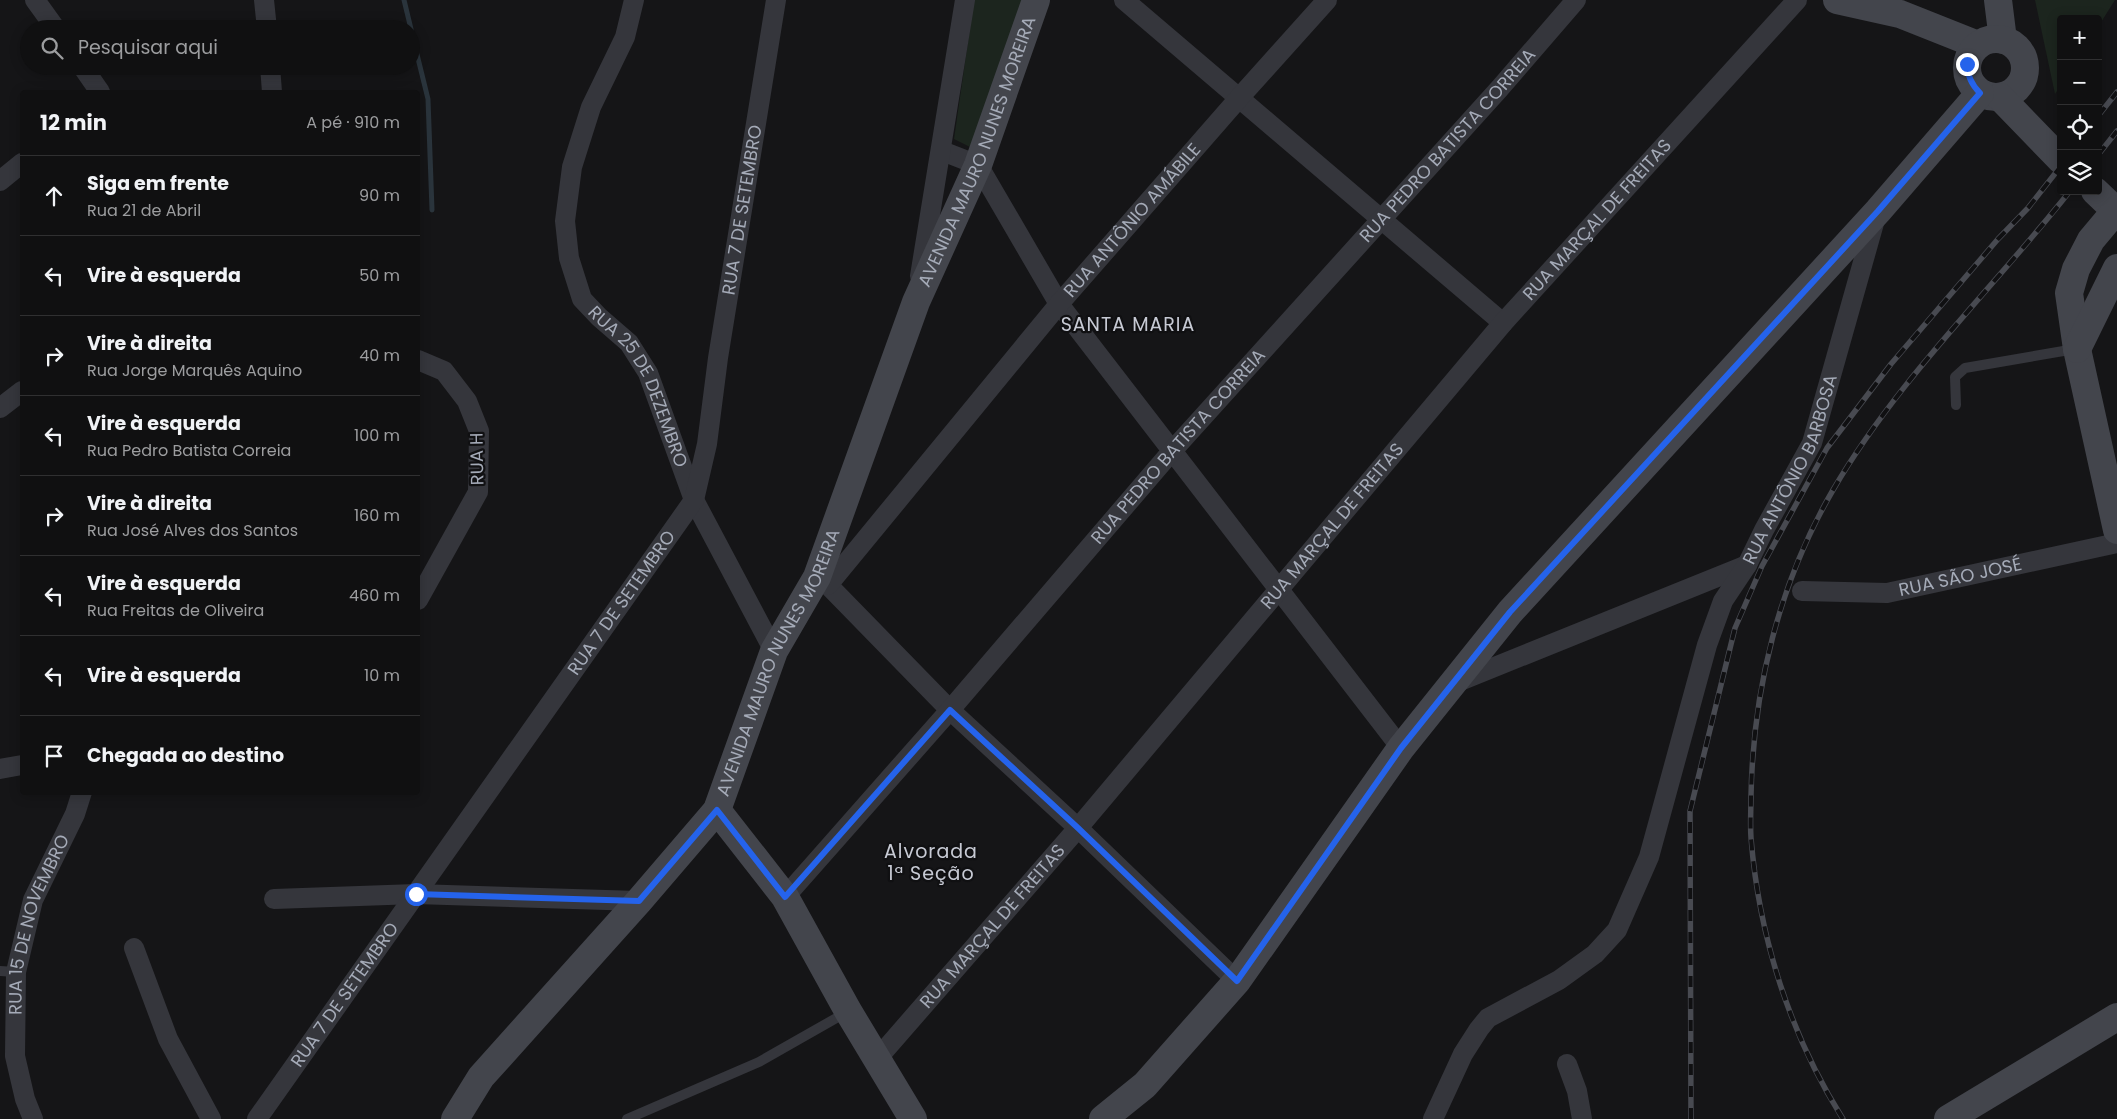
<!DOCTYPE html>
<html lang="pt">
<meta charset="utf-8">
<style>
:root{--surface:#101011;--page:#1e1e1f;--text:#f1f3f6;--muted:#9c9d9f;--line:#303031}
body{margin:0;font-family:Poppins,sans-serif;background:var(--page);color:var(--text)}
.controls{position:absolute;right:15px;top:15px;display:grid;overflow:hidden;border-radius:5px;box-shadow:0 2px 12px #0003}
.controls button{width:45px;height:45px;display:grid;place-items:center;padding:0;border:0;border-bottom:1px solid var(--line);background:var(--surface);color:var(--text);font:25px sans-serif}
.stop{position:absolute;width:15px;height:15px;margin:-11px;border:4px solid #2563eb;border-radius:50%;background:#fff}
.stop.end{background:#2563eb;border-color:#fff;box-shadow:0 1px 5px #0008}
.list{margin:0;padding:0;list-style:none}
h2{display:flex;justify-content:space-between;align-items:center;height:65px;margin:0;padding:0 20px;font-size:21px}
h2 small{font-size:16px;font-weight:400;color:var(--muted)}
.list li{display:grid;grid-template-columns:32px 1fr auto;gap:15px;align-items:center;box-sizing:border-box;height:80px;padding:0 20px;border-top:1px solid var(--line)}
.list b{display:block;font-size:19px;white-space:nowrap}
.list p{margin:0;font-size:16px;white-space:nowrap;color:var(--muted)}
.list em{font-size:16px;font-style:normal;color:var(--muted)}
.icon{flex:none;width:28px;height:28px;fill:none;stroke:currentColor;stroke-width:2;stroke-linecap:round;stroke-linejoin:round}
.map{position:relative;flex:none;width:2117px;height:1119px;overflow:hidden}
.search{position:absolute;background:var(--surface);box-shadow:0 2px 12px #0003;left:20px;top:20px;width:400px;height:55px;display:flex;align-items:center;gap:12px;box-sizing:border-box;padding:0 18px;border-radius:28px;color:var(--muted);font-size:19px}
.panel{position:absolute;background:var(--surface);box-shadow:0 2px 12px #0003;left:20px;top:90px;width:400px;height:705px;border-radius:5px}
.map>svg:first-child{display:block}
.green{fill:#1c251e}
.lines{fill:none;stroke-linecap:round;stroke-linejoin:round}
.stream{stroke:#2a343c;stroke-width:5}
.lane{stroke:#35363c;stroke-width:10}
.street{stroke:#35363c;stroke-width:20}
.secondary{stroke:#43454c;stroke-width:28}
.rail-casing{stroke:#484a51;stroke-width:5.5}
.rail{stroke:#101012;stroke-width:4;stroke-dasharray:11;stroke-linecap:butt}
.route{stroke:#2563eb;stroke-width:6}
.labels{text-anchor:middle;stroke-width:4.5;stroke-linejoin:round;paint-order:stroke}
.street-label{font-size:18px;fill:#a5abb8;stroke:#101012}
.neighbourhood-label{font-size:19px;letter-spacing:1px;fill:#c7cad4;stroke:#101012}
</style>
<div class="map">
<svg width="2117" height="1119" viewBox="0 0 2117 1119">
<rect width="100%" height="100%" fill="#151517"/>
<path class="green" d="M974 0H1030L976 150 954 139Z
M2035 0H2115L2098 27V19H2061V85L2055 94Z"/>
<g class="lines">
<path class="stream" d="M404 0 411 29
M411 30 428 99 432 210"/>
<path class="lane" d="M1956 405 1955 377 1965 368 2075 349
M0 971 16 972
M627 1119 759 1062 847 1012"/>
<g class="street">
<path d="M35 0 56 29"/>
<path d="M264 0 267 29"/>
<path id="s1" d="M634 0 625 37 591 107 572 167 565 221 569 258 582 299 599 317 629 343 648 373 694 500 774 651"/>
<path d="M1124 0 1503 323"/>
<path d="M82 66 100 92"/>
<path d="M270 66 272 92"/>
<path d="M942 151 978 165 1059 304 1401 748"/>
<path d="M0 181 22 163"/>
<path d="M920 276 965 0"/>
<path d="M418 360 444 371 467 401 479 431 478 492 418 600"/>
<path d="M0 408 22 391"/>
<path d="M817 577 828 585 950 710 1078 828 1237 981"/>
<path id="s2" d="M828 585 1059 304 1239 98 1327 0"/>
<path id="s3" d="M1802 591 1887 593 2117 543"/>
<path d="M1455 683 1747 565"/>
<path d="M0 769 22 765"/>
<path id="s4" d="M785 897 950 710 1172 451 1500 88 1576 0"/>
<path d="M274 899 416 894 639 901"/>
<path d="M134 948 168 1039 211 1119"/>
<path id="s5" d="M877 1059 1078 828 1503 323 1797 0"/>
<path d="M1567 1064 1577 1091 1582 1119"/>
<path id="s6" d="M33 1119 25 1099 15 1056 16 972 33 900 75 814 82 792"/>
<path id="s7" d="M257 1119 694 500 707 444 718 358 776 0"/>
<path id="s8" d="M1433 1119 1463 1054 1479 1029 1488 1018 1559 980 1595 954 1617 930 1649 857 1707 645 1723 601 1747 565 1764 530 1812 443 1876 216"/>
</g>
<g class="secondary">
<path d="M1837 0 1900 14 1978 45"/>
<path d="M1998 0 2003 40"/>
<circle cx="1996" cy="68" r="29"/>
<path d="M2000 97 2061 160"/>
<path d="M2095 191 2116 211"/>
<path d="M2117 209 2091 240 2076 269 2069 293 2077 349 2117 530"/>
<path d="M2077 349 2117 268"/>
<path d="M717 810 785 897 848 1011 913 1119"/>
<path id="s9" d="M455 1119 481 1077 639 901 717 810 774 651 817 577 916 302 978 165 1036 0"/>
<path d="M1103 1119 1145 1085 1237 981 1401 748 1510 612 1878 211 1980 93"/>
<path d="M1948 1119 2117 1017"/>
</g>
<defs>
<path id="rail" d="M2098 116 2117 92
M2098 155 2117 131
M1691 1119 1690 811 1735 628 1762 566 1827 448 1891 364 1998 239 2028 208 2061 166
M1843 1119C1790 1035 1759 937 1751 838 1750 824 1751 810 1751 796 1753 689 1779 583 1833 490 1897 380 1991 291 2070 191"/>
</defs>
<use href="#rail" class="rail-casing"/>
<use href="#rail" class="rail"/>
</g>
<g class="lines">
<path class="route" d="M416 894 639 901 717 810 785 897 950 710 1078 828 1237 981 1401 748 1510 612 1878 211 1980 93C1971 84 1968 76 1967 64"/>
</g>
<g class="labels">
<g class="street-label">
<text dy="6" stroke="none"><textPath href="#s4" startOffset="1002">RUA PEDRO BATISTA CORREIA</textPath></text>
<text dy="6" stroke="none"><textPath href="#s9" startOffset="1115">AVENIDA MAURO NUNES MOREIRA</textPath></text>
<text dy="6" stroke="none"><textPath href="#s7" startOffset="1052">RUA 7 DE SETEMBRO</textPath></text>
<text dy="6" stroke="none"><textPath href="#s5" startOffset="1106">RUA MARÇAL DE FREITAS</textPath></text>
<text dy="6" stroke="none"><textPath href="#s2" startOffset="475">RUA ANTÔNIO AMÁBILE</textPath></text>
<text dy="6" stroke="none"><textPath href="#s1" startOffset="420">RUA 25 DE DEZEMBRO</textPath></text>
<text dy="6" stroke="none"><textPath href="#s4" startOffset="598">RUA PEDRO BATISTA CORREIA</textPath></text>
<text transform="translate(477 459) rotate(-91)" y="6">RUA H</text>
<text dy="6" stroke="none"><textPath href="#s8" startOffset="768">RUA ANTÔNIO BARBOSA</textPath></text>
<text dy="6" stroke="none"><textPath href="#s5" startOffset="701">RUA MARÇAL DE FREITAS</textPath></text>
<text dy="6" stroke="none"><textPath href="#s3" startOffset="160">RUA SÃO JOSÉ</textPath></text>
<text dy="6" stroke="none"><textPath href="#s7" startOffset="632">RUA 7 DE SETEMBRO</textPath></text>
<text dy="6" stroke="none"><textPath href="#s9" startOffset="566">AVENIDA MAURO NUNES MOREIRA</textPath></text>
<text dy="6" stroke="none"><textPath href="#s6" startOffset="201">RUA 15 DE NOVEMBRO</textPath></text>
<text dy="6" stroke="none"><textPath href="#s5" startOffset="176">RUA MARÇAL DE FREITAS</textPath></text>
<text dy="6" stroke="none"><textPath href="#s7" startOffset="152">RUA 7 DE SETEMBRO</textPath></text>
</g>
<g class="neighbourhood-label">
<text x="1128" y="331">SANTA MARIA</text>
<text x="931" y="858">Alvorada<tspan x="931" dy="22">1ª Seção</tspan></text>
</g>
</g>
</svg>
<div class="controls">
<button>+</button>
<button>−</button>
<button><svg class="icon" aria-label="locate" viewBox="0 0 24 24"><circle cx="12" cy="12" r="6"/><path d="M12 2v4M12 18v4M2 12h4M18 12h4"/></svg></button>
<button><svg class="icon" aria-label="layers" viewBox="0 0 24 24"><path d="M12 4l9 5-9 5-9-5zM3 14l9 5 9-5"/></svg></button>
</div>
<div class="stop" style="left:416px;top:894px"></div>
<div class="stop end" style="left:1967px;top:64px"></div>
<div class="search"><svg class="icon" aria-label="search" viewBox="0 0 24 24"><circle cx="10" cy="10" r="6"/><path d="M15 15l6 6"/></svg>Pesquisar aqui</div>
<section class="panel">
<h2>12 min<small>A pé · 910 m</small></h2>
<ul class="list">
<li><svg class="icon" aria-label="ahead" viewBox="0 0 24 24"><path d="M12 20V5M6 11l6-6 6 6"/></svg><div><b>Siga em frente</b><p>Rua 21 de Abril</p></div><em>90 m</em></li>
<li><svg class="icon" aria-label="left" viewBox="0 0 24 24"><path d="M17 20v-9H6M10 6l-5 5 5 5"/></svg><div><b>Vire à esquerda</b></div><em>50 m</em></li>
<li><svg class="icon" aria-label="right" viewBox="0 0 24 24"><path d="M7 20v-9h11M14 6l5 5-5 5"/></svg><div><b>Vire à direita</b><p>Rua Jorge Marquês Aquino</p></div><em>40 m</em></li>
<li><svg class="icon" aria-label="left" viewBox="0 0 24 24"><path d="M17 20v-9H6M10 6l-5 5 5 5"/></svg><div><b>Vire à esquerda</b><p>Rua Pedro Batista Correia</p></div><em>100 m</em></li>
<li><svg class="icon" aria-label="right" viewBox="0 0 24 24"><path d="M7 20v-9h11M14 6l5 5-5 5"/></svg><div><b>Vire à direita</b><p>Rua José Alves dos Santos</p></div><em>160 m</em></li>
<li><svg class="icon" aria-label="left" viewBox="0 0 24 24"><path d="M17 20v-9H6M10 6l-5 5 5 5"/></svg><div><b>Vire à esquerda</b><p>Rua Freitas de Oliveira</p></div><em>460 m</em></li>
<li><svg class="icon" aria-label="left" viewBox="0 0 24 24"><path d="M17 20v-9H6M10 6l-5 5 5 5"/></svg><div><b>Vire à esquerda</b></div><em>10 m</em></li>
<li><svg class="icon" aria-label="arrive" viewBox="0 0 24 24"><path d="M6 21V4h12l-3 4 3 4H6"/></svg><div><b>Chegada ao destino</b></div></li>
</ul>
</section>
</div>
